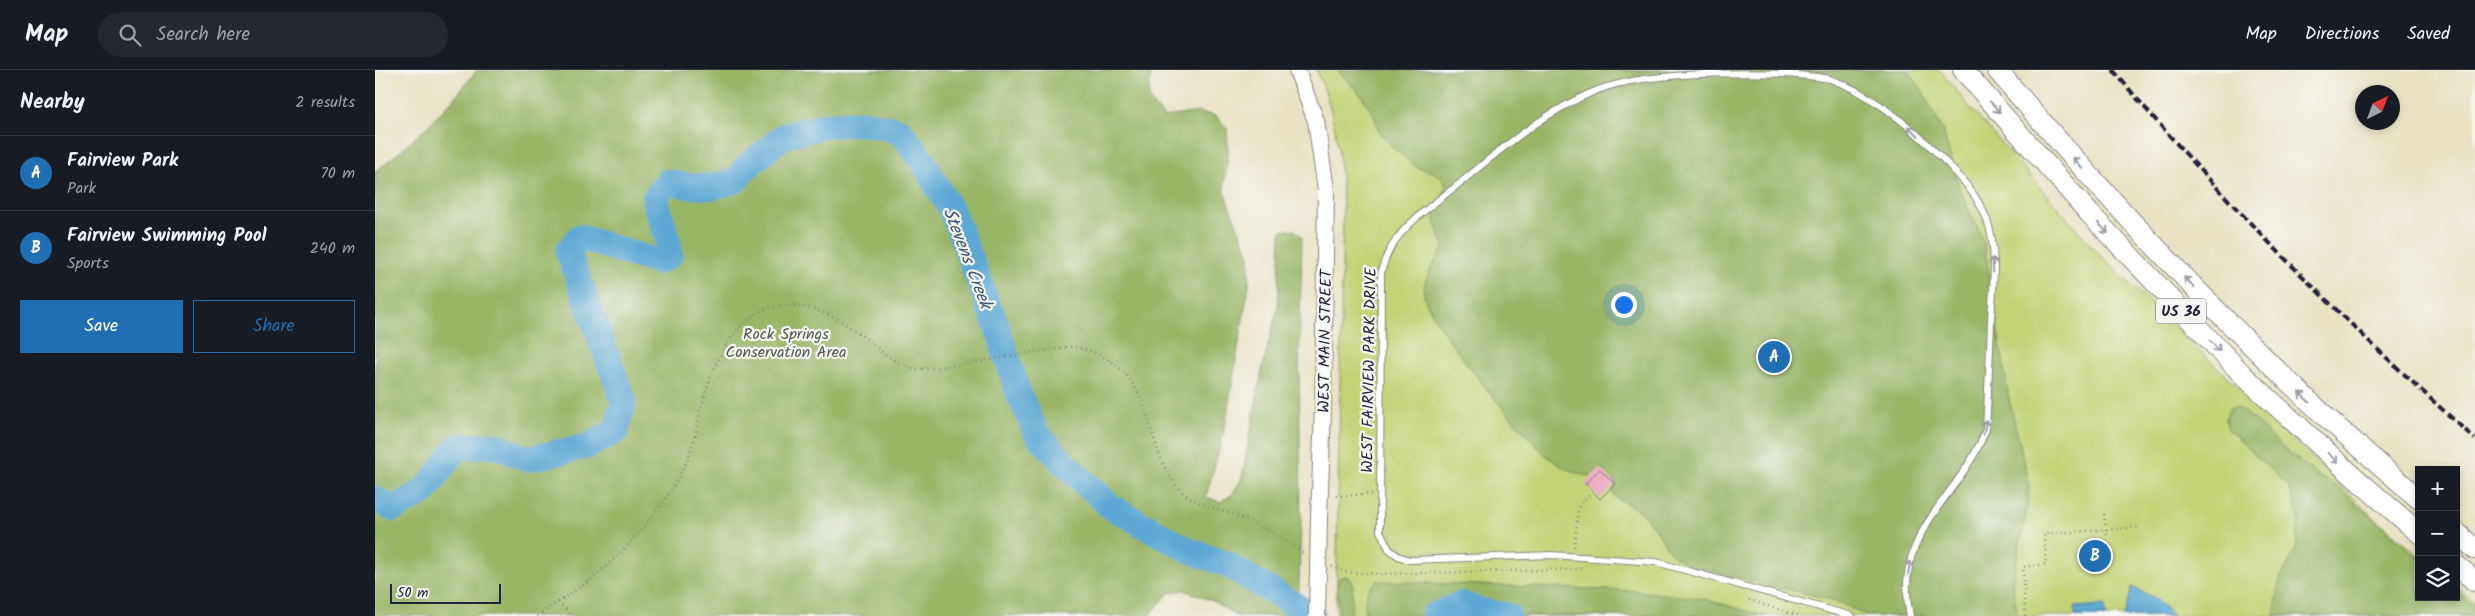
<!DOCTYPE html>
<meta charset="utf-8">
<style>
:root{--surface:#171b24;--page:#242831;--text:#f1f3f6;--muted:#9ea1a6;--line:#363941;--accent:#1f6fb2}
body{margin:0;font-family:Kalam,sans-serif;background:var(--page);color:var(--text)}
.controls{position:absolute;right:15px;bottom:15px;display:grid;overflow:hidden;border-radius:0px;box-shadow:0 2px 8px #0003}
.controls button{width:45px;height:45px;display:grid;place-items:center;padding:0;border:0;border-bottom:1px solid var(--line);background:var(--surface);color:var(--text);font:25px sans-serif}
.compass{position:absolute;left:1980px;top:15px;width:45px;height:45px;border-radius:50%;background:var(--surface);box-shadow:0 2px 8px #0003;rotate:42deg}
.scale{position:absolute;left:15px;bottom:12px;width:111px;box-sizing:border-box;padding-left:5px;border:2px solid #22223b;border-top:0;font-size:14px;line-height:18px;white-space:nowrap;color:#22223b;-webkit-text-stroke:4px #f6f6f2;paint-order:stroke}
.you{position:absolute;left:1248px;top:234px;width:18px;height:18px;margin:-12px;border:4px solid #fff;border-radius:50%;background:#1a73e8;box-shadow:0 0 0 8px #1a73e833}
.badge{display:grid;place-items:center;width:32px;height:32px;border-radius:50%;background:var(--accent);color:#fff;font-size:16px;font-weight:700}
.pin{position:absolute;translate:-50% -50%;border:2px solid #fff;box-shadow:0 1px 5px #0006}
.list{margin:0;padding:0;list-style:none}
h2{display:flex;justify-content:space-between;align-items:center;height:65px;margin:0;padding:0 20px;font-size:21px}
h2 small{font-size:16px;font-weight:400;color:var(--muted)}
.list li{display:grid;grid-template-columns:32px 1fr auto;gap:15px;align-items:center;box-sizing:border-box;height:75px;padding:0 20px;border-top:1px solid var(--line)}
.list b{display:block;font-size:19px;white-space:nowrap}
.list p{margin:0;font-size:16px;white-space:nowrap;color:var(--muted)}
.list em{font-size:16px;font-style:normal;color:var(--muted)}
.actions{display:flex;gap:10px;padding:15px 20px}
.actions a{flex:1;padding:11px 0;border:1px solid var(--accent);border-radius:0px;text-align:center;font-size:18px;color:var(--accent)}
.actions .main{background:var(--accent);color:#fff}
.icon{flex:none;width:28px;height:28px;fill:none;stroke:currentColor;stroke-width:2;stroke-linecap:round;stroke-linejoin:round}
.map{position:relative;flex:none;width:2100px;height:546px;overflow:hidden}
header{display:flex;align-items:center;gap:30px;box-sizing:border-box;height:70px;padding:0 25px;background:var(--surface);border-bottom:1px solid var(--line)}
header strong{font-size:24px}
nav{display:flex;gap:28px;margin-inline-start:auto;font-size:18px}
.search{width:350px;height:45px;background:var(--page);display:flex;align-items:center;gap:12px;box-sizing:border-box;padding:0 18px;border-radius:28px;color:var(--muted);font-size:19px}
main{display:flex}
aside{flex:1;background:var(--surface)}
.map>svg:first-child{display:block}
.green{fill:#c2d375;stroke:#727a58}
.forest{fill:#99b566;stroke:#5e6c50}
.water{fill:#5ca7d4;stroke:#3f6488}
.lines{fill:none;stroke-linecap:round;stroke-linejoin:round}
.river{stroke:#5ca7d4;stroke-width:26}
.building{fill:#eca3be}
.service-casing{stroke:#868280;stroke-width:8}
.tertiary-casing{stroke:#868280;stroke-width:18}
.primary-casing{stroke:#868280;stroke-width:22}
.path{stroke:#868280;stroke-width:2.5;stroke-dasharray:1 4;stroke-linecap:butt}
.service{stroke:#fff;stroke-width:6}
.tertiary{stroke:#fff;stroke-width:16}
.primary{stroke:#fff;stroke-width:20}
.rail{stroke:#22223b;stroke-width:4;stroke-dasharray:8 4;stroke-linecap:butt}
.tertiary-bridge-casing{stroke:#868280;stroke-width:18;stroke-linecap:butt}
.tertiary-bridge{stroke:#fff;stroke-width:16}
.oneway{stroke:#9c9ca7}
.labels{text-anchor:middle;stroke-width:4.5;stroke-linejoin:round;paint-order:stroke}
.shield{fill:#f6f6f2;stroke:#626272;stroke-width:1}
.shield-label{font-size:15px;font-weight:bold;fill:#22223b}
.park-label{font-size:16px;fill:#52574c;stroke:#f6f6f2}
.street-label{font-size:16px;fill:#22223b;stroke:#f6f6f2}
.water-label{font-size:18px;font-style:italic;fill:#395778;stroke:#f6f6f2}
</style>
<header>
<strong>Map</strong>
<div class="search"><svg class="icon" aria-label="search" viewBox="0 0 24 24"><circle cx="10" cy="10" r="6"/><path d="M15 15l6 6"/></svg>Search here</div>
<nav><a>Map</a><a>Directions</a><a>Saved</a></nav>
</header>
<main>
<aside>
<h2>Nearby<small>2 results</small></h2>
<ul class="list">
<li><span class="badge">A</span><div><b>Fairview Park</b><p>Park</p></div><em>70 m</em></li>
<li><span class="badge">B</span><div><b>Fairview Swimming Pool</b><p>Sports</p></div><em>240 m</em></li>
</ul>
<div class="actions"><a class="main">Save</a><a>Share</a></div>
</aside>
<div class="map">
<svg width="2100" height="546" viewBox="0 0 2100 546">
<rect width="100%" height="100%" fill="#f6f6f2"/>
<filter id="ink" filterUnits="userSpaceOnUse"><feTurbulence type="fractalNoise" baseFrequency=".02" numOctaves="2"/><feDisplacementMap in="SourceGraphic" scale="10" xChannelSelector="R" yChannelSelector="G"/><feConvolveMatrix kernelMatrix="1 2 1 2 8 2 1 2 1" color-interpolation-filters="sRGB"/></filter>
<filter id="wash" filterUnits="userSpaceOnUse"><feTurbulence type="fractalNoise" baseFrequency=".0096" numOctaves="4" result="noise"/><feDisplacementMap in="SourceGraphic" scale="20" xChannelSelector="R" yChannelSelector="G"/><feGaussianBlur stdDeviation="1.12" result="paint"/><feColorMatrix in="noise" values="0 0 0 0 0 0 0 0 0 0 0 0 0 0 0 0 0 1.4 0 .05"/><feComposite in="paint" operator="in"/></filter>
<g filter="url(#wash)">
<rect width="100%" height="100%" fill="#e9e3c4"/>
<path class="green" d="M941 0H1565L1597 40 1722 182 1999 447 2044 485V527H2081V517L2100 533V546H961L968 137C965 90 962 43 941 0Z"/>
<path class="forest" d="M102 0H778L775 7 774 30 789 47 824 42 841 46 852 58 853 81 849 119 856 141 874 184V214L849 362 831 427 845 432 858 424 867 407 887 300 903 235 906 161C915 159 921 159 927 167L924 296 926 446 923 546H861L838 531 809 520 794 523 774 546H0V102C42 68 69 43 102 0Z
M962 0H1533L1547 20 1568 62 1586 122 1609 173 1634 329 1654 412 1653 433 1637 513 1643 546H1494L1458 530 1312 496 1294 481 1282 461 1264 440 1241 428 1237 422 1241 413 1225 397 1215 406C1199 404 1184 396 1171 385 1147 363 1052 252 1049 224 1047 208 1063 189 1069 175 1053 143 1062 147 1071 117L1066 107 1058 102 1045 99 1019 79 1004 61 998 43 985 24Z
M1862 337 1880 350 1907 377 1943 406 1965 419 2044 488V527H2081V521L2100 537V546H1899L1905 509 1921 479 1924 448 1913 416 1853 359 1850 349 1854 339Z
M968 506 973 507 978 515 976 546H964L963 513 964 508Z
M1002 511 1262 521 1329 529 1390 546H990C989 531 990 521 1002 511Z"/>
<path class="water" d="M1757 517 1782 529 1798 546H1749Z
M1730 535 1731 546H1700V537Z"/>
<g class="lines">
<path class="river" d="M0 429 18 439 50 421 82 377 120 375 153 389 213 376 241 361 249 332 193 181 204 167 282 192 295 185 292 166 279 129 292 112 315 116 337 117 361 110 370 98 409 66 451 55 492 53 525 61 547 90 578 144 623 260 644 325 661 363 697 401 736 437 813 480 851 494 938 546
M1058 546 1086 534 1102 540 1133 546"/>
</g>
<g id="blocks">
<path class="building" d="M1225 399 1240 414 1225 429 1210 414Z"/>
</g>
</g>
<g filter="url(#ink)">
<use href="#blocks" fill-opacity="0" stroke="#868280" stroke-width="1"/>
<g class="lines">
<defs>
<path id="service" d="M1477 546 1281 492 1176 485 1034 490 1023 486 1014 479 1005 461 1006 204C1014 161 1053 139 1085 113 1127 78 1172 40 1223 20 1274 0 1403 0 1455 9 1496 23 1533 54 1564 85 1582 103 1603 125 1612 150 1623 181 1618 216 1616 249 1615 286 1613 322 1611 359 1586 428 1516 461 1535 546"/>
<path id="tertiary" d="M922 0 941 51 951 120 948 338 944 448"/>
<path id="primary" d="M1588 0 1715 144 1869 306 1978 406 2044 463
M1622 0C1721 116 1825 228 1936 333 1971 366 2008 397 2044 429
M2081 462 2100 479
M2081 495 2100 511"/>
</defs>
<use href="#service" class="service-casing"/>
<use href="#tertiary" class="tertiary-casing"/>
<use href="#primary" class="primary-casing"/>
<path class="path" d="M961 426 997 424
M1729 444 1732 467
M1199 477 1204 436 1217 422
M957 496 969 502 1005 504 1210 499
M1374 530 1425 546
M183 532 198 546
M162 546C180 534 198 523 215 510 253 480 302 424 317 377 320 369 321 360 323 351 331 318 341 282 366 256 403 217 452 239 489 267 504 279 518 293 538 298 549 300 563 297 575 296 608 292 641 284 674 280 682 279 692 276 700 277 707 278 719 282 725 285 780 312 769 372 800 414 817 436 842 437 865 447 888 456 910 470 929 484
M1650 546 1648 497 1671 494 1669 464 1766 457"/>
<use href="#service" class="service"/>
<use href="#tertiary" class="tertiary"/>
<use href="#primary" class="primary"/>
<path class="rail" d="M1738 0C1848 132 1972 254 2100 369"/>
<defs>
<path id="tertiary-bridge" d="M942 546 944 448"/>
</defs>
<use href="#tertiary-bridge" class="tertiary-bridge-casing"/>
<use href="#tertiary-bridge" class="tertiary-bridge"/>
</g>
<defs><path id="oneway-shaft" d="M-6 0H5M1.5-3L5.5 0L1.5 3" fill="none" stroke-width="1.6" stroke-linecap="round" stroke-linejoin="round" transform="scale(1.25)"/></defs>
<g class="oneway">
<use href="#oneway-shaft" transform="translate(1620 37) rotate(49)"/>
<use href="#oneway-shaft" transform="translate(1538 61) rotate(-139)"/>
<use href="#oneway-shaft" transform="translate(1703 93) rotate(-131)"/>
<use href="#oneway-shaft" transform="translate(1728 158) rotate(47)"/>
<use href="#oneway-shaft" transform="translate(1618 195) rotate(-92)"/>
<use href="#oneway-shaft" transform="translate(1814 212) rotate(-135)"/>
<use href="#oneway-shaft" transform="translate(1840 276) rotate(46)"/>
<use href="#oneway-shaft" transform="translate(1929 327) rotate(-136)"/>
<use href="#oneway-shaft" transform="translate(1610 357) rotate(-80)"/>
<use href="#oneway-shaft" transform="translate(1958 388) rotate(43)"/>
<use href="#oneway-shaft" transform="translate(1534 498) rotate(-82)"/>
</g>
</g>
<g class="labels">
<rect class="shield" x="1781" y="228.5" width="50" height="25" rx="4"/>
<g class="shield-label">
<text x="1806" y="246">US 36</text>
</g>
<g class="park-label">
<text x="411" y="269">Rock Springs<tspan x="411" dy="18">Conservation Area</tspan></text>
</g>
<g class="street-label">
<text transform="translate(949 271) rotate(-89)" y="6">WEST MAIN STREET</text>
<text transform="translate(993 300) rotate(-89)" y="6">WEST FAIRVIEW PARK DRIVE</text>
</g>
<g class="water-label">
<text transform="translate(593 188) rotate(69)" y="6">Stevens Creek</text>
</g>
</g>
</svg>
<div class="controls">
<button>+</button>
<button>−</button>
<button><svg class="icon" aria-label="layers" viewBox="0 0 24 24"><path d="M12 4l9 5-9 5-9-5zM3 14l9 5 9-5"/></svg></button>
</div>
<svg class="compass" viewBox="-18 -18 36 36"><path d="M0-13l5 13h-10z" fill="#e53935"/><path d="M0 13l5-13h-10z" fill="#9ea1a6"/></svg>
<div class="scale">50 m</div>
<div class="you"></div>
<div class="pin badge" style="left:1399px;top:287px">A</div>
<div class="pin badge" style="left:1720px;top:486px">B</div>
</div>
</main>
